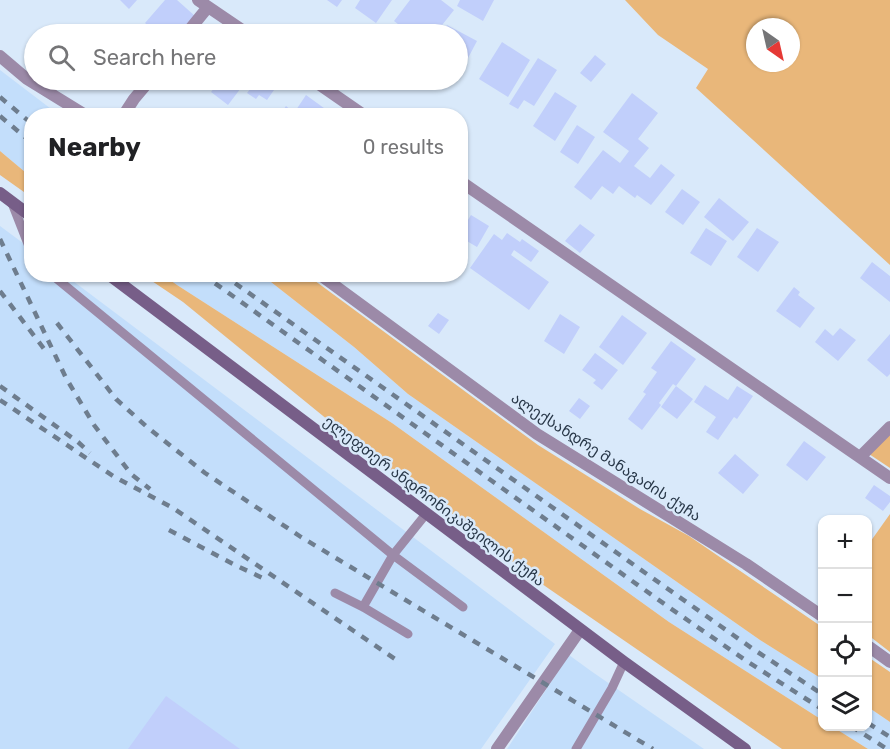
<!DOCTYPE html>
<meta charset="utf-8">
<style>
:root{--surface:#fff;--page:#f6f6f6;--text:#202124;--muted:#757577;--line:#e0e0e0}
body{margin:0;font-family:Rubik,"Noto Sans Georgian",sans-serif;background:var(--page);color:var(--text)}
.controls{position:absolute;right:18px;bottom:18px;display:grid;overflow:hidden;border-radius:12px;box-shadow:0 2px 4px #0004}
.controls button{width:54px;height:54px;display:grid;place-items:center;padding:0;border:0;border-bottom:2px solid var(--line);background:var(--surface);color:var(--text);font:30px sans-serif}
.compass{position:absolute;left:746px;top:18px;width:54px;height:54px;border-radius:50%;background:var(--surface);box-shadow:0 2px 4px #0004;rotate:146deg}
.list{margin:0;padding:0;list-style:none}
h2{display:flex;justify-content:space-between;align-items:center;height:78px;margin:0;padding:0 24px;font-size:26px}
h2 small{font-size:20px;font-weight:400;color:var(--muted)}
.icon{flex:none;width:33px;height:33px;fill:none;stroke:currentColor;stroke-width:2;stroke-linecap:round;stroke-linejoin:round}
.map{position:relative;flex:none;width:890px;height:749px;overflow:hidden}
.search{position:absolute;background:var(--surface);box-shadow:0 2px 4px #0004;left:24px;top:24px;width:444px;height:66px;display:flex;align-items:center;gap:15px;box-sizing:border-box;padding:0 21px;border-radius:33px;color:var(--muted);font-size:22px}
.panel{position:absolute;background:var(--surface);box-shadow:0 2px 4px #0004;left:24px;top:108px;width:444px;height:174px;border-radius:24px}
.map>svg:first-child{display:block}
.built{fill:#c3defb}
.green{fill:#e9b77a;fill-rule:evenodd}
.building{fill:#c1cffb}
.lines{fill:none;stroke-linecap:round;stroke-linejoin:round}
.lane{stroke:#9c8aa8;stroke-width:9}
.street{stroke:#9c8aa8;stroke-width:12}
.secondary{stroke:#775e88;stroke-width:12}
.rail{stroke:#6e7d8e;stroke-width:4.5;stroke-dasharray:8 8;stroke-linecap:butt}
.labels{text-anchor:middle;stroke-width:5;stroke-linejoin:round;paint-order:stroke}
.street-label{font-size:15px;fill:#283748;stroke:#d9e9fa}
</style>
<div class="map">
<svg width="890" height="749" viewBox="0 0 890 749">
<rect width="100%" height="100%" fill="#d9e9fa"/>
<path class="built" d="M0 70 59 115 32 116 31 177 0 151Z
M0 226 31 249 32 274 65 275 555 644 481 749H0Z
M163 275H262L354 347 408 394 760 640 822 679V720L669 622 392 423 177 285Z
M569 655 591 671 704 749H507Z
M868 707 890 722V749H868L833 727 868 726Z"/>
<path class="green" d="M625 0H890V265L696 88 708 69 658 35ZM755 27H791V63H755Z
M0 151 31 177V197L0 175Z
M143 275H163L177 285 392 423 669 622 822 720V726L833 727 868 749H782L542 584 371 455 183 302Z
M262 275H307L538 445 640 509 689 536 822 627V679L760 640 408 394 354 347Z
M890 423V468L863 450Z
M890 514V652L868 635V545Z
M868 657 890 672V722L868 707Z"/>
<path class="building" d="M120 0H137L129 9Z
M165 0H177L195 16 179 34H158L145 23Z
M327 0H342L337 7Z
M360 0H392L376 23 355 8Z
M410 0H441L454 10 435 34H404L407 31 394 21Z
M460 0H494L483 21 457 6Z
M447 25 477 41 458 77V34H442Z
M210 26 221 34H203Z
M502 42 530 60 508 97 479 79Z
M595 55 606 64 591 82 580 73Z
M538 58 557 70 534 106 524 100 518 109 509 104Z
M220 80H247L228 105 211 92Z
M257 80H281L267 100 259 95 256 99 247 93Z
M555 92 577 106 555 141 533 126Z
M632 93 658 113 638 139 649 148 634 166 650 178 661 164 675 175 651 205 637 195 635 198 619 186 613 194 602 186 591 200 574 187 603 150 620 163 629 151 603 132Z
M306 95 328 111 324 116H279L286 106 294 113Z
M577 125 595 137 578 164 560 152Z
M682 189 700 202 683 225 665 212Z
M719 198 749 222 733 241 704 217Z
M471 215 489 226 477 247 460 237V233Z
M580 224 595 235 580 253 565 241Z
M706 228 727 241 711 266 690 253Z
M757 228 779 242 758 272 737 257Z
M507 233 520 242 522 239 539 251 531 262 514 250 511 255 549 282 529 310 470 268 494 234 502 240Z
M872 262 890 276V302L860 278Z
M794 287 800 292 798 295 815 308 800 328 776 311Z
M438 313 449 320 439 334 428 326Z
M560 314 580 327 564 354 544 341Z
M622 315 647 333 623 365 599 347Z
M840 328 856 340 838 361 815 342 825 329 833 336Z
M890 334V374L887 377 867 360Z
M671 341 696 359 676 386 673 384 659 403 661 405 642 430 628 419 646 394 643 392 657 372 651 368Z
M595 353 618 370 602 390 593 383 596 380 582 370Z
M705 385 728 400 737 386 753 396 737 419 734 417 718 440 706 432 716 417 694 402Z
M676 386 693 399 677 419 661 407Z
M579 398 590 406 580 419 569 411Z
M804 441 826 457 807 481 786 465Z
M735 454 759 475 743 494 718 473Z
M874 485 890 496V502L883 511 865 498Z
M166 696 240 749H128Z"/>
<g class="lines">
<path class="lane" d="M12 203 32 254
M51 274 393 555 463 607
M335 593 363 607 408 634
M363 607 393 555 426 514
M576 749 612 688 624 662"/>
<path class="street" d="M198 0 248 34
M186 34 208 7
M0 56 27 79 87 116
M313 80 365 116
M123 116 134 99 150 80
M460 181 890 478
M319 274 537 434 746 564 822 616
M860 457 890 427
M868 646 890 662
M497 749 580 630"/>
<path class="secondary" d="M0 193 32 217
M108 274 624 662 745 749"/>
<path class="rail" d="M0 97 32 124
M0 116 32 143
M0 239 66 378 94 425 131 474 150 489
M202 274 670 608 748 662 822 709
M222 274 753 649 822 694
M0 291 48 354
M57 323 116 399 147 427 205 473 301 537 653 749
M0 386 78 442 90 453
M0 400 113 476 173 508 398 661
M169 530 235 565 267 580
M868 723 890 737
M851 726 887 749"/>
</g>
<g class="labels">
<g class="street-label">
<text transform="translate(606 457) rotate(33)" y="5">ალექსანდრე მანაგაძის ქუჩა</text>
<text transform="translate(434 501) rotate(37)" y="5">ელეფთერ ანდრონიკაშვილის ქუჩა</text>
</g>
</g>
</svg>
<div class="controls">
<button>+</button>
<button>−</button>
<button><svg class="icon" aria-label="locate" viewBox="0 0 24 24"><circle cx="12" cy="12" r="6"/><path d="M12 2v4M12 18v4M2 12h4M18 12h4"/></svg></button>
<button><svg class="icon" aria-label="layers" viewBox="0 0 24 24"><path d="M12 4l9 5-9 5-9-5zM3 14l9 5 9-5"/></svg></button>
</div>
<svg class="compass" viewBox="-18 -18 36 36"><path d="M0-13l5 13h-10z" fill="#e53935"/><path d="M0 13l5-13h-10z" fill="#757577"/></svg>
<div class="search"><svg class="icon" aria-label="search" viewBox="0 0 24 24"><circle cx="10" cy="10" r="6"/><path d="M15 15l6 6"/></svg>Search here</div>
<section class="panel">
<h2>Nearby<small>0 results</small></h2>
<ul class="list">
</ul>
</section>
</div>
